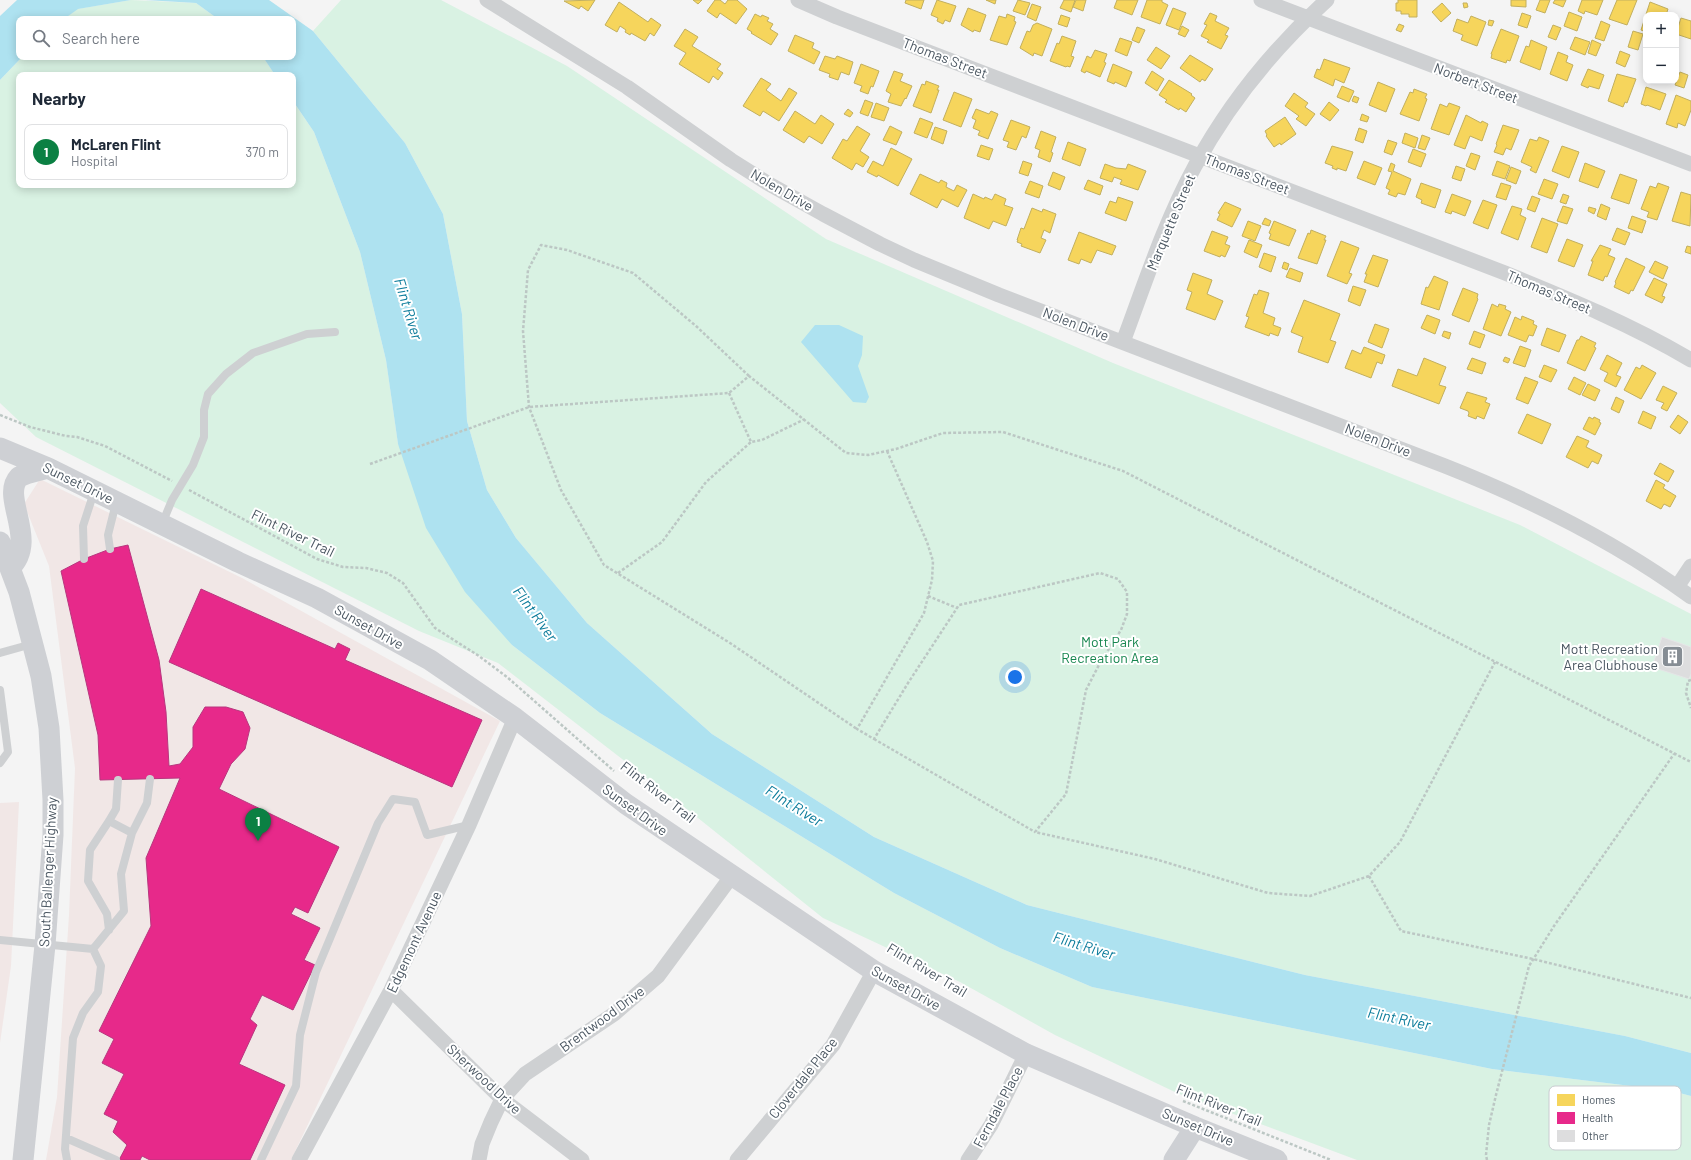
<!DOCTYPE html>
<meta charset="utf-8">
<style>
:root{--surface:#fff;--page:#f6f6f7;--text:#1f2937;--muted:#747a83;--line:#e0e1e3;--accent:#0b8043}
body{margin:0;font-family:Barlow,sans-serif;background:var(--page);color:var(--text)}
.controls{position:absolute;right:12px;top:12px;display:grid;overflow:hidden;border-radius:8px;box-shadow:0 2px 10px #0003}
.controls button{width:36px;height:36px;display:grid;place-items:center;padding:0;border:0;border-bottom:1px solid var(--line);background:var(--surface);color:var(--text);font:20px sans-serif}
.you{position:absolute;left:1015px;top:677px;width:14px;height:14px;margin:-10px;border:3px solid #fff;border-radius:50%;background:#1a73e8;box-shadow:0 0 0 6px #1a73e833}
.badge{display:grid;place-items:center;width:26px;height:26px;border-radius:50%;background:var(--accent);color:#fff;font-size:13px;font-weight:700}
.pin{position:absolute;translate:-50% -33px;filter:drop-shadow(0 1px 2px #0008)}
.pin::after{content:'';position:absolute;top:21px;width:14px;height:12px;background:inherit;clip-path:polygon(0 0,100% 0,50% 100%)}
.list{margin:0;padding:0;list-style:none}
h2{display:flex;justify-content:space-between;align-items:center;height:52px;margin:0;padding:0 16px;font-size:17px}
h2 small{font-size:13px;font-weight:400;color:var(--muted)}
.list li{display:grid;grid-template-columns:26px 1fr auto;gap:12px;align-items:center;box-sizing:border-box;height:56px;margin:0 8px 8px;padding:0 8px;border:1px solid var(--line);border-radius:8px}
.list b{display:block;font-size:15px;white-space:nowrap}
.list p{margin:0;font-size:13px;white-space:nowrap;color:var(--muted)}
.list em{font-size:13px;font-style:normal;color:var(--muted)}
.icon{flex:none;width:22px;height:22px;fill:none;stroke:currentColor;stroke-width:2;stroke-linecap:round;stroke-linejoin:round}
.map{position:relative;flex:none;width:1691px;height:1160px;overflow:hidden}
.search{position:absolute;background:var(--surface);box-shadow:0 2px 10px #0003;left:16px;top:16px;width:280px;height:44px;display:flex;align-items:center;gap:10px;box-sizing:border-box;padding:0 14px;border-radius:8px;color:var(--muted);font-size:15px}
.panel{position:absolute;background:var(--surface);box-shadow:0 2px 10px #0003;left:16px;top:72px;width:280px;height:116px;border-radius:8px}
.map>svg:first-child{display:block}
.medical{fill:#f1e7e6}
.green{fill:#d9f2e3}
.water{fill:#aee2f0}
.homes{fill:#f6d55c;stroke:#c2af5e}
.health{fill:#e7298a;stroke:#b8367e}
.building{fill:#ddddde;stroke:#e5e6e7}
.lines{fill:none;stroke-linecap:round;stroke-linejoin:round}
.path{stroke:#bcc7c4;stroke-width:2.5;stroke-dasharray:3 2;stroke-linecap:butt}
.lane{stroke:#ced0d2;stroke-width:8}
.street{stroke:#ced0d2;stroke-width:15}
.secondary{stroke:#ced0d4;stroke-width:21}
.labels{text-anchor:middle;stroke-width:4;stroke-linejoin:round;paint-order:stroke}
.street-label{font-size:14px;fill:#4a5661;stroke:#fff}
.park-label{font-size:14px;fill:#17864f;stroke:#fff}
.poi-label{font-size:14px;fill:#4a5661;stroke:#fff;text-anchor:end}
.water-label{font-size:15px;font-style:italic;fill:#0c7c9b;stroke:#fff}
.key{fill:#fff;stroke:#c9ccd0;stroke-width:1}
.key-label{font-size:11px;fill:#4a5661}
</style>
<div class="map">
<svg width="1691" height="1160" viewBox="0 0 1691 1160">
<rect width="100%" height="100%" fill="#f4f4f4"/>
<path class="medical" d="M40 479 242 578 500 721 291 1160H46L57 1097 69 915 75 768 49 566 24 504Z
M19 802 11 966 0 1043V803Z"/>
<path class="green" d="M131 0 196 3 218 19H64L77 9Z
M341 0H441L567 66 826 239 1113 363 1520 525 1691 614V1053L1625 1036 1305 975 1027 905 874 837 712 734 587 623 516 538 487 490 467 421 462 314 443 214 405 143 313 31Z
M22 57H263L275 75H19V185H293V101L314 132 360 252 386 360 398 444 512 645 600 713 894 893 1000 948 1092 987 1492 1069 1672 1091 1691 1096V1160H1357L1177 1093 1055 1035 960 982 823 918 688 810 498 663 419 631 36 437 0 403V80Z"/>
<path class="water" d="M17 0H131L78 9 64 19H19V57H22L0 80V16Z
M145 0H269L313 31 405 143 443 214 462 314 467 421 487 490 516 538 587 623 712 734 874 837 1027 905 1305 975 1625 1036 1691 1053V1096L1672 1091 1492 1069 1092 987 1000 948 894 893 600 713 512 645 465 592 426 528 398 444 386 360 360 252 314 132 293 101V75H275L263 57H293V19H218L196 3Z
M815 325H839L863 336 862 355 858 366 869 397 866 403 853 402 801 342Z"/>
<path class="homes" d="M595 0 588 11 581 6 579 9 564 1Z
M693 0H702L698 4Z
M715 0H720L725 4 728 0H737L747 9 736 24 720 13 717 18 707 11Z
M906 0H924L921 9 905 3Z
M937 0 956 6 950 22 945 20 943 24 937 21 938 18 931 15Z
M986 0H996L995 4Z
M1018 0 1030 3 1025 15 1013 11Z
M1064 0H1075L1071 12 1060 8Z
M1076 0H1086L1083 11 1073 7Z
M1117 0H1138L1132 15 1114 8Z
M1147 0H1162V2L1168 5 1160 24 1141 17Z
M1398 0H1417V17H1409V14H1401V11H1396V3H1398Z
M1511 0H1526V7L1511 6Z
M1540 0H1550L1545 13 1536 10Z
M1555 0H1566L1563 7 1553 3Z
M1582 0H1603L1597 15 1585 11 1584 14 1578 11Z
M1617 0H1637L1627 25 1609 19Z
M619 2 648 22 651 18 661 25 654 36 650 33 645 41 631 33 630 35 625 32 626 30 620 26 617 32 605 25Z
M1650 2 1668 9 1666 15H1646V32L1641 30Z
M1442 3 1451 13 1441 22 1432 12Z
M1463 3H1467L1468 7 1464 8Z
M1032 4 1041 7 1036 21 1027 17Z
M968 8 986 15 980 32 974 30 973 32 961 25Z
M1173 8 1186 13 1179 30 1166 25Z
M1569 12 1582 17 1577 31 1564 26Z
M1210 13 1217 16 1215 21 1229 28 1225 35 1228 36 1221 49 1207 42 1209 40 1201 36 1207 25 1204 24Z
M1522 13 1531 16 1527 28 1518 25Z
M755 14 761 17 762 15 769 18 767 21 773 24 770 29 778 34 771 45 751 33 752 32 747 29Z
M1007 14 1015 17 1014 21 1016 22 1007 45 990 40 999 16 1006 18Z
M1061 15 1070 18 1067 27 1058 24Z
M1471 16 1486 22 1477 46 1461 40 1463 35 1453 31 1457 19 1468 23Z
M1681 18 1691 21V39L1676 34Z
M1489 20 1494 21 1492 26 1488 25Z
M1601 21 1610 25 1604 41 1595 38Z
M1037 23 1052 29 1042 56 1034 53 1033 56 1020 48 1027 31 1030 32 1033 25Z
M1399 24 1404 26 1401 32 1396 30Z
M1553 25 1561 28 1556 40 1548 37Z
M1182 26 1189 30 1185 37 1178 34Z
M1137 27 1145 30 1139 43 1132 40Z
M685 29 698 37 692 46 721 64 717 69 723 73 718 80 713 76 709 83 679 64 686 53 674 46Z
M1501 29 1519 36 1510 61 1507 60 1506 63 1491 58 1492 54H1491Z
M1633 31 1643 34 1638 50 1628 47Z
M795 35 814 43 812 48 820 52 814 64 788 51Z
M1062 36 1076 41 1071 56 1074 57 1070 67 1067 66 1066 67 1050 61 1057 43 1059 44Z
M1575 37 1590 42 1585 55 1570 49Z
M1120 38 1132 42 1127 56 1115 51Z
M1531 40 1547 47 1540 70 1520 62 1526 46 1529 47Z
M1592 40 1601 44 1596 56 1588 53Z
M1156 47 1170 56 1161 69 1147 60Z
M1095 50 1107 54 1104 62 1106 63 1100 77 1086 71 1085 73 1081 71 1087 56 1091 58Z
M1620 51 1630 55 1625 67 1616 63Z
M1558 52 1568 56 1566 62 1573 65 1567 81 1550 74Z
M1190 55 1213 69 1205 81 1202 79 1200 82 1180 68Z
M825 56 835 59 837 56 853 62 849 75 841 72 838 80 829 77 830 74 819 70Z
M1324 59 1350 68 1344 83 1335 79 1333 86 1314 77 1317 69 1320 70Z
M861 64 879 71 873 87 871 86 868 94 860 91 862 86 854 83Z
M1113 64 1132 72 1126 87 1115 82 1114 84 1107 81Z
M1588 69 1604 75 1599 89 1589 86 1588 88 1581 85Z
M894 71 903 74 900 81 912 86 906 99 905 98 901 106 888 102 891 94 886 91Z
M1152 71 1164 79 1157 91 1145 83Z
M1680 72 1688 75 1684 88 1675 85Z
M1617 74 1636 79 1627 103 1625 102 1623 107 1608 101Z
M761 78 771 84 766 90 781 101 789 88 797 93 779 121 763 111 760 116 743 106Z
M1169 80 1192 94 1191 95 1195 98 1186 112 1180 108 1179 110 1165 102 1167 100 1159 95Z
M926 81 939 86 937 90H939L931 113 913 106 922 84 925 85Z
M1378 82 1395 89 1386 112 1369 105Z
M1342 86 1354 91 1349 102 1337 97Z
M1646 87 1666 94 1660 110 1647 105 1646 106 1641 104Z
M1414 89 1427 94 1425 98 1427 99 1419 121 1400 114 1410 92 1413 93Z
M954 92 972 99 961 127 943 120Z
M1294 93 1308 103 1305 107 1315 114 1306 126 1296 119 1299 116 1285 106Z
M1676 95 1691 101V110L1685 126 1678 123 1677 128 1666 124Z
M1354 96 1359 98 1357 103 1352 101Z
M865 100 873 103 868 116 860 113Z
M1329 102 1339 110 1330 121 1320 114Z
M876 103 889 108 884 121 871 117Z
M1449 103 1460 107 1449 135 1431 129 1440 104 1447 107Z
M848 109 853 113 850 117 844 114Z
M976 109 989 114 991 111 998 114 988 139 978 135 980 131 973 128 976 120 972 118Z
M795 111 815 124 821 115 834 124 822 144 809 136 804 143 783 130Z
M1362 114 1369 117 1367 122 1360 120Z
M1466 115 1481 123 1482 121 1488 124 1482 141 1470 136 1465 149 1454 145Z
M1285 117 1296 134 1281 145 1280 143 1274 147 1266 136 1267 135 1265 131Z
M920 118 933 123 927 138 914 133Z
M1011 120 1030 127 1026 138 1022 136 1016 150 1007 147 1009 142 1003 140Z
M1503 125 1519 130 1511 150 1506 148 1503 155 1494 152 1497 145 1496 144Z
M857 126 870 134 860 151 869 157 863 167 856 163 852 170 832 158 843 139 847 141Z
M890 126 902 132 896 145 883 140Z
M935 127 947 131 943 144 931 139Z
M1359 128 1367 131 1363 143 1355 140Z
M1041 131 1056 137 1051 152 1053 153 1050 162 1038 157 1040 150 1035 148Z
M1405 133 1418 138 1415 148 1402 143Z
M1422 135 1430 138 1425 150 1418 148Z
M1539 137 1549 141 1536 173 1530 170 1532 167 1521 162 1530 139 1537 141Z
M1388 140 1397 143 1392 155 1384 152Z
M1068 142 1086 149 1080 166 1062 159Z
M981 145 993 149 989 160 977 156Z
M1332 146 1353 152 1346 171 1337 168V170L1332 168 1333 166 1325 163Z
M1562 146 1579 152 1569 178 1552 171Z
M891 148 912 159 898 186 878 175 877 177 867 172 873 161 883 166Z
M1413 149 1426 154 1421 167 1408 162Z
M1471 153 1480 156 1475 170 1466 166Z
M1023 161 1032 164 1028 176 1019 173Z
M1364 161 1382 168 1375 185 1357 178Z
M1497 161 1510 166 1505 179 1492 175Z
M1391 163 1395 165 1393 171 1411 179 1405 195 1398 193 1396 197 1388 194 1390 190 1386 188 1392 172 1388 171Z
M1585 163 1605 171 1598 188 1579 181Z
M1105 164 1116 168 1126 169 1128 164 1146 171 1138 190 1120 184 1122 180 1114 177 1112 182 1100 178Z
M1456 166 1465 169 1461 181 1452 178Z
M1511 167 1521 171 1516 184 1506 180Z
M1053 172 1065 177 1060 190 1048 185Z
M920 174 939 183 941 180 947 183 946 187 954 191 957 185 967 190 958 207 942 199 937 208 910 194Z
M1620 174 1637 180 1629 204 1611 198Z
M1544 179 1558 184 1552 199 1538 194Z
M1088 180 1103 186 1100 195 1084 189Z
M1030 181 1043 186 1039 198 1025 193Z
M1421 183 1441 190 1435 208 1421 203 1422 200 1416 197Z
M1501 183 1511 186 1506 200 1496 197Z
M1658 183 1669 187 1657 220 1647 217 1649 212 1641 209 1650 186 1656 188Z
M1681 192 1691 195 1690 226 1672 221Z
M973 194 984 199 985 197 992 200 995 194 1006 199 1004 205 1013 208 1006 226 993 221 989 229 964 218Z
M1452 194 1471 201 1465 216 1452 211 1451 214 1445 212Z
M1563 194 1569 196 1566 204 1560 202Z
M1532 196 1540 199 1535 212 1527 209Z
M1118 197 1133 202 1126 221 1105 213 1110 201 1116 203Z
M1483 200 1497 205 1488 229 1473 223Z
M1225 202 1241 209 1232 227 1217 220 1220 214 1218 213Z
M1601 204 1610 208 1606 220 1597 216Z
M1512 206 1522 209 1520 215 1526 218 1518 240 1501 233Z
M1563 206 1573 209 1567 224 1557 221Z
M1589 207 1596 209 1594 214 1588 211Z
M1032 208 1042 212 1043 209 1056 214 1050 233 1044 230 1041 238 1046 240 1040 253 1021 246 1022 244 1017 242 1018 240H1017L1021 228 1024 229Z
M1632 216 1646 221 1642 233 1628 228Z
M1265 218 1271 221 1269 226 1262 224Z
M1542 218 1558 224 1547 253 1531 247Z
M1248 221 1261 226 1255 241 1242 236Z
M1274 221 1296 230 1289 246 1269 239 1271 234 1269 233Z
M1617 228 1630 233 1625 245 1612 240Z
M1311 230 1326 236 1324 240H1326L1317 264 1298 258 1308 233 1310 234Z
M1212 231 1228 237 1225 244 1230 246 1225 257 1221 255 1220 257 1204 251Z
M1079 232 1116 246 1112 255 1097 250 1091 263 1081 259 1079 264 1068 260Z
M1567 239 1583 245 1574 267 1558 261Z
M1249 240 1262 245 1257 258 1244 252Z
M1341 241 1359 248 1349 273 1352 274 1347 284 1327 276Z
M1600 245 1611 249 1608 255 1615 258 1607 277 1605 276 1603 281 1588 275 1593 261H1591Z
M1687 246 1691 247V254L1685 252Z
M1264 253 1276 257 1271 272 1259 267Z
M1373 255 1388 260 1378 287 1364 282 1367 274H1365Z
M1626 258 1645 267 1633 291 1631 290 1629 294 1614 287 1616 283 1615 282Z
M1655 261 1668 267 1663 279 1649 272Z
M1284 262 1289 264 1287 270 1282 268Z
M1290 268 1303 273 1300 282 1286 277Z
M1193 273 1212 280 1207 294 1223 301 1215 320 1186 309 1192 292 1187 290Z
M1434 276 1448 282 1439 310 1421 304 1426 287 1428 288Z
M1654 278 1667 284 1662 296 1665 297 1662 303 1645 295Z
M1353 286 1366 290 1360 306 1348 301Z
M1463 288 1478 294 1477 298 1478 299 1469 322 1452 315Z
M1259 290 1269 293 1263 313 1275 318 1273 325 1281 328 1278 336 1270 333 1269 336 1245 327 1249 317 1246 316 1254 294 1257 295Z
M1304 300 1340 314 1330 340 1336 342 1328 363 1298 352 1303 337 1291 332Z
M1492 304 1498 307 1499 304 1506 306 1505 309 1511 312 1501 336 1483 329Z
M1427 315 1440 320 1435 334 1421 328Z
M1522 316 1534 321 1533 324 1537 326 1533 336 1529 335 1526 342 1508 335 1515 317 1521 320Z
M1375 324 1389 329 1382 348 1368 342Z
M1547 328 1566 335 1559 352 1541 345Z
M1444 331 1451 333 1449 339 1442 336Z
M1474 331 1485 335 1480 348 1469 344Z
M1581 336 1596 343 1594 347 1596 348 1585 371 1567 363 1577 340H1579Z
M1520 346 1531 350 1525 367 1513 363Z
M1364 347 1385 355 1382 364 1377 362 1371 378 1345 368 1352 350 1361 354Z
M1607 355 1622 363 1616 375 1621 377 1616 387 1604 381 1608 373 1600 369Z
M1505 357 1510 359 1508 363 1503 361Z
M1424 358 1446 367 1439 385 1446 387 1439 404 1392 386 1398 369 1417 376Z
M1472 358 1486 363 1482 374 1467 369Z
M1544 365 1557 370 1551 382 1539 377Z
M1642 365 1656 373 1641 399 1624 390 1636 367 1640 369Z
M1525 377 1538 382 1528 404 1516 399Z
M1574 377 1586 383 1580 395 1568 389Z
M1588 384 1600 390 1595 401 1582 395Z
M1663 386 1677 393 1667 411 1661 408 1664 403 1656 400Z
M1467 392 1487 398 1485 402 1490 404 1484 419 1477 416 1476 419 1468 416 1469 413 1468 411 1460 408Z
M1616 397 1624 401 1619 413 1611 409Z
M1643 411 1656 417 1651 429 1638 423Z
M1527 414 1551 424 1542 444 1518 433Z
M1678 415 1688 422 1680 434 1670 427Z
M1589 417 1593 419 1594 417 1600 420 1599 422 1601 423 1595 435 1583 429Z
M1577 436 1589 441 1586 447 1602 455 1598 464 1592 461 1588 468 1566 457Z
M1660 463 1674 471 1668 482 1654 474Z
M1656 480 1665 485 1663 488 1676 496 1670 507 1664 504 1661 509 1646 501Z"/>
<path class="health" d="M128 545 159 660 166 712 169 766 180 764 193 747V727L205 707H226L243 712 250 728 245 749 231 764 219 789 339 847 308 913 295 907 291 914 320 928 304 960 315 965 293 1010 262 995 250 1019 257 1025 239 1064 285 1085 250 1160H150L142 1156 140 1160H119L127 1145 113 1132 118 1121 104 1114 124 1074 102 1063 114 1039 99 1031 151 926 146 858 180 778 100 780 98 735 61 571 84 559 110 549Z
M201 589 335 649 338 643 350 649 345 660 482 720 452 787 169 662Z"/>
<path class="building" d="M1662 637 1691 647V674L1689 679 1652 667Z"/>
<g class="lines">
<path class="path" d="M749 376 696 326 633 273 567 250 541 245 528 270 523 331 529 407 561 490 604 565 730 643 857 729
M729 393 751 442 762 440 805 419
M0 415 30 427 66 436 77 437 105 446 172 481
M887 451 927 542 933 561 932 580 924 613 857 729 874 739 908 683 959 605 1100 573 1118 579 1127 592V614L1121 630 1101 661 1086 690 1066 794 1035 832 1155 859 1268 893 1310 896 1369 876 1400 842 1495 662
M370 464 529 407 729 393 749 376 846 453 868 455 896 449 943 433 1003 432 1123 471 1691 762
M189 490 317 559 343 567 366 568 387 573 403 583 435 628 479 656 507 677 614 771
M618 573 662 542 706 482 751 442
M928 596 957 608
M1691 680 1688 681 1686 693 1691 708
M874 739 1035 832
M1369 876 1401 931 1533 959 1691 998
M1183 1101 1331 1160
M1487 1160 1486 1155 1489 1125 1496 1095 1529 966 1554 926 1674 754"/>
<path class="lane" d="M162 524 172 500 193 465 204 437V410L208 394 226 374 253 353 307 334 335 332
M110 549 108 535 116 503
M84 559 83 526 94 492
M0 653 32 644
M0 690 8 752 0 763
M132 833 147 803 150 779
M109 930 107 914 88 881 90 850 109 821 116 809 118 780
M0 940 93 949
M93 949 124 911 121 874 132 833 109 821
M66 1138 116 1160
M67 1160 65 1149 73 1038 83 1013 98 992 101 966 93 949
M261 1160 296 1086 300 1035 316 972 378 823 393 799 415 802 427 835 469 825"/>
<path class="street" d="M487 0 627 87 731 160 769 184 823 214 880 244 914 260 999 295 1445 466C1531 500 1616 542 1691 597
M798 0 837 17 1505 273C1569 299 1632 325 1691 360
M1261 0 1691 164
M1123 342C1145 283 1165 221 1195 166 1229 103 1274 48 1327 0
M1677 587 1691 566
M391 990 502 1099 582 1160
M299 1160 391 990 469 825 515 718
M479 1160 482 1144 491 1122 502 1099 525 1074 614 1014 658 976 731 877
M737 1160 833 1045 874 971
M968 1160 991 1125 1026 1054"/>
<path class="secondary" d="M0 448 48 468 238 562 317 598 430 660 515 718 626 804 874 971 1026 1054 1195 1127 1277 1160
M0 542 19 592 41 676 49 728 53 800V835L45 945 23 1160
M10 568C39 540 0 497 19 477 28 472 38 471 48 468
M1174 1160 1195 1127"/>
</g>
<defs>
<symbol id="building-square" viewBox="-11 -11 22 22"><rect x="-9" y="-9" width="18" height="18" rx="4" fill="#868d94" stroke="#fff"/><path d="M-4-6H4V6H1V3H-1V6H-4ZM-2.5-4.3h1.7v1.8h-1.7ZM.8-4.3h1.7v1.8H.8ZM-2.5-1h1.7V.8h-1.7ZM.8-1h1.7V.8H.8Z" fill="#fff"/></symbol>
</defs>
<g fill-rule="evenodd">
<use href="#building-square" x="1660" y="644" width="25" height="25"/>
</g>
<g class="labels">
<g class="street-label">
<text transform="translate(945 58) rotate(21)" y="5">Thomas Street</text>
<text transform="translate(1476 83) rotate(21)" y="5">Norbert Street</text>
<text transform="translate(1247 174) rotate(21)" y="5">Thomas Street</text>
<text transform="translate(782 190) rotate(30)" y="5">Nolen Drive</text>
<text transform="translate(1171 222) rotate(-67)" y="5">Marquette Street</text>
<text transform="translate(1549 292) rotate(23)" y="5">Thomas Street</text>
<text transform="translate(1076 324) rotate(21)" y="5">Nolen Drive</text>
<text transform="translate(1378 440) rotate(21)" y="5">Nolen Drive</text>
<text transform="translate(78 483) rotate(26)" y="5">Sunset Drive</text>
<text transform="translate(293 533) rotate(26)" y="5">Flint River Trail</text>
<text transform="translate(369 627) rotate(29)" y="5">Sunset Drive</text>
<text transform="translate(658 792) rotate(38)" y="5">Flint River Trail</text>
<text transform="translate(635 810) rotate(36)" y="5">Sunset Drive</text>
<text transform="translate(48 872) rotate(-87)" y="5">South Ballenger Highway</text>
<text transform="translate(414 942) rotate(-65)" y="5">Edgemont Avenue</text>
<text transform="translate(927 970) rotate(31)" y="5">Flint River Trail</text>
<text transform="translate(906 988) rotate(29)" y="5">Sunset Drive</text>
<text transform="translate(602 1019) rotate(-36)" y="5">Brentwood Drive</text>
<text transform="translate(803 1078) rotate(-51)" y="5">Cloverdale Place</text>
<text transform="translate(484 1079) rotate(43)" y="5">Sherwood Drive</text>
<text transform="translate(1219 1105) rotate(22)" y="5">Flint River Trail</text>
<text transform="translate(998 1107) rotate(-62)" y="5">Ferndale Place</text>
<text transform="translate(1198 1127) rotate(23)" y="5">Sunset Drive</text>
</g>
<g class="park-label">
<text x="1110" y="647">Mott Park<tspan x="1110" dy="16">Recreation Area</tspan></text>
</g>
<g class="poi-label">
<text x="1658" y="654">Mott Recreation<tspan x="1658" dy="16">Area Clubhouse</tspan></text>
</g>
<g class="water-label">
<text transform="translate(408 309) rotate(73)" y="5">Flint River</text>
<text transform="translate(535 614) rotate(54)" y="5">Flint River</text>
<text transform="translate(794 806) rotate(32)" y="5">Flint River</text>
<text transform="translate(1084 946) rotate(17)" y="5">Flint River</text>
<text transform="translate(1399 1019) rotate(12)" y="5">Flint River</text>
</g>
</g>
<rect x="1549" y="1086" width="132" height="64" rx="6" class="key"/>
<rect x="1557" y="1094" width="18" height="12" fill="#f6d55c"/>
<rect x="1557" y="1112" width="18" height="12" fill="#e7298a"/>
<rect x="1557" y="1130" width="18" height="12" fill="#ddddde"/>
<g class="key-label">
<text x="1582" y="1104">Homes</text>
<text x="1582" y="1122">Health</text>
<text x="1582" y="1140">Other</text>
</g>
</svg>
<div class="controls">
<button>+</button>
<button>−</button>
</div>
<div class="you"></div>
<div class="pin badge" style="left:258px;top:841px">1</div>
<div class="search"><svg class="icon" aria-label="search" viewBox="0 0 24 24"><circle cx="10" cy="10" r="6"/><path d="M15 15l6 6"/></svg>Search here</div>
<section class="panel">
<h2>Nearby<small></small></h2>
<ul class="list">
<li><span class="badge">1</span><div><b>McLaren Flint</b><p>Hospital</p></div><em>370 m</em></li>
</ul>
</section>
</div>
